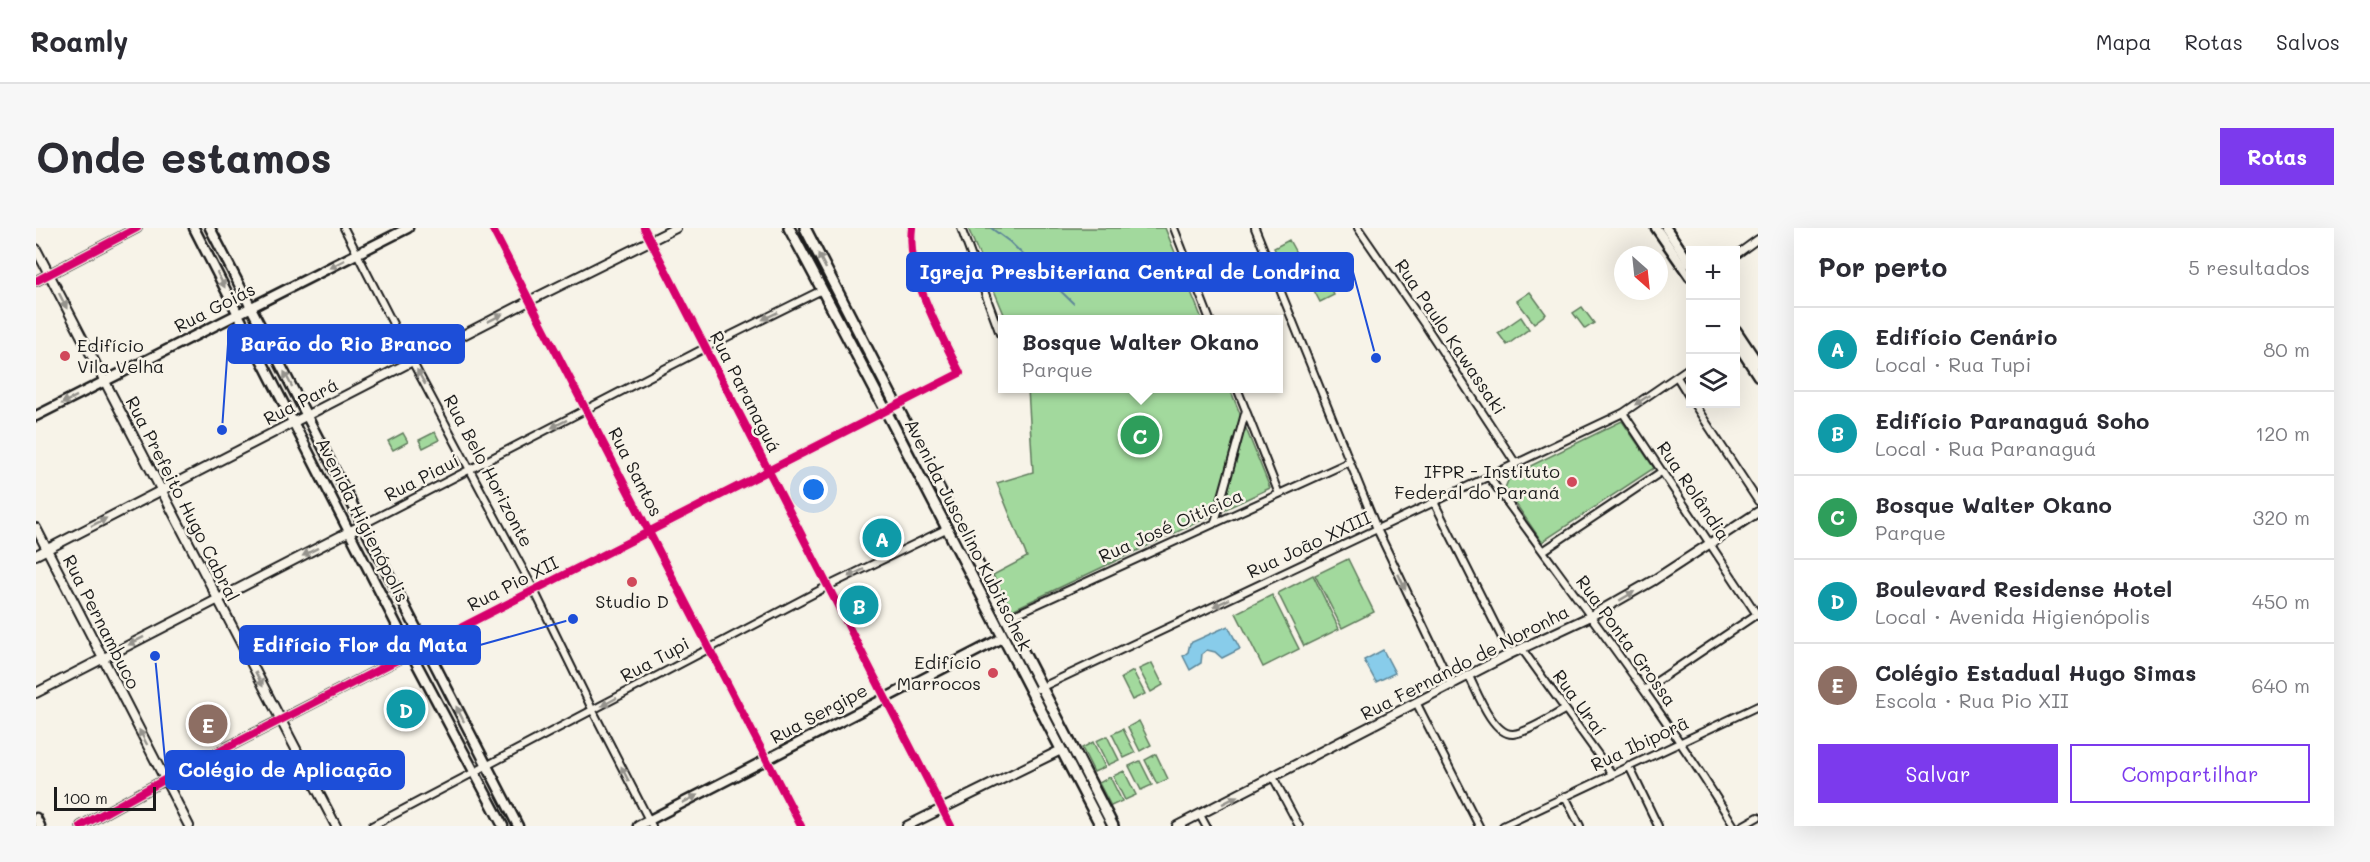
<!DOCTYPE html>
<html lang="pt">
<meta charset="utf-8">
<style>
:root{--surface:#fff;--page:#f7f7f7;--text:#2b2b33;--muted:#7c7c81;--line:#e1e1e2;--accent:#7c3aed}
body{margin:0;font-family:Mali,sans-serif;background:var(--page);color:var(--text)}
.controls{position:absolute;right:18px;top:18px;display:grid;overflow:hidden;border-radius:0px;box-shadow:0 6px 24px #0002}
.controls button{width:54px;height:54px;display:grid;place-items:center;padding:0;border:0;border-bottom:2px solid var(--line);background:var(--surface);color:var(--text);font:30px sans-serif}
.compass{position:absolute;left:1578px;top:18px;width:54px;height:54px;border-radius:50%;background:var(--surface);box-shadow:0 6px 24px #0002;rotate:153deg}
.scale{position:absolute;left:18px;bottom:15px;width:102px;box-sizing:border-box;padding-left:6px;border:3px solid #1c1c1c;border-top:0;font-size:16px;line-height:21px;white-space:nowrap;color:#1c1c1c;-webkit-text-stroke:4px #f7f3e8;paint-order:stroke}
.you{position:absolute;left:778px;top:262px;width:21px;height:21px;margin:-15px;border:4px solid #fff;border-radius:50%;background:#1a73e8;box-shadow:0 0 0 9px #1a73e833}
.badge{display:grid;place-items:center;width:39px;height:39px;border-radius:50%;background:var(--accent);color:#fff;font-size:20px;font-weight:700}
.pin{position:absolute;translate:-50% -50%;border:3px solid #fff;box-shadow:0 2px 6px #0006}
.popup{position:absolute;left:962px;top:87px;width:285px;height:78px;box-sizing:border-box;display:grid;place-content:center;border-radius:0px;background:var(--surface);filter:drop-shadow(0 2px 4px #0005);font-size:20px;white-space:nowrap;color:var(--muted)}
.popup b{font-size:22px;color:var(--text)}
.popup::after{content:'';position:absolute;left:50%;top:100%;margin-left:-12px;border:12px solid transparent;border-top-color:var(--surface)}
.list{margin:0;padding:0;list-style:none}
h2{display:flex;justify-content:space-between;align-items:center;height:78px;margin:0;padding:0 24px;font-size:26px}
h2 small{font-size:20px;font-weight:400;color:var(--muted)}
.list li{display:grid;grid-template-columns:39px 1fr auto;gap:18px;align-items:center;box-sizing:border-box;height:84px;padding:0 24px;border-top:2px solid var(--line)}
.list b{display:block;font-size:22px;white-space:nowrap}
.list p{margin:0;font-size:20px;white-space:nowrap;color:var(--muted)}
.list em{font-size:20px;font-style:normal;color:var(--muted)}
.actions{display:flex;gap:12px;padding:18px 24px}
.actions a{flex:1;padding:14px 0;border:2px solid var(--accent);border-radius:0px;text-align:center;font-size:21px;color:var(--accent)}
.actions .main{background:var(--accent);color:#fff}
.icon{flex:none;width:33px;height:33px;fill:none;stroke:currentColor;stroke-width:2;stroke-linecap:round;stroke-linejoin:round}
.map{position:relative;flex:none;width:1722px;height:598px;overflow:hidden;border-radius:0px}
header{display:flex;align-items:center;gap:36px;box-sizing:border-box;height:84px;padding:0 30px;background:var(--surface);border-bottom:2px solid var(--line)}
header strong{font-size:28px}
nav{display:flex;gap:33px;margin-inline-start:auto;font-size:21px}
.intro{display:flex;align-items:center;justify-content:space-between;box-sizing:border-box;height:144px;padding:0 36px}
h1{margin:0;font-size:42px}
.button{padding:15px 27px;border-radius:0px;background:var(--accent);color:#fff;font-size:21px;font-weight:700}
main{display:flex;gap:36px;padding:0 36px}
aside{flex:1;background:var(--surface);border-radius:0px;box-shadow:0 6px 24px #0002}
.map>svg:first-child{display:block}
.green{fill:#a2d99d;stroke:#5f7a5c;stroke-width:1.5}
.water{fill:#88ccea;stroke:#5d8698;stroke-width:1.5}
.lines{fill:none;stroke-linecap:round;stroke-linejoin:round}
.stream{stroke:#5d8698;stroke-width:2}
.minor-casing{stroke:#1c1c1c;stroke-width:10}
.tertiary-casing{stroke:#1c1c1c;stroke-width:12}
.secondary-casing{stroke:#1c1c1c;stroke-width:13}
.primary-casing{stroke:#1c1c1c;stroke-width:14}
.minor{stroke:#f7f3e8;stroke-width:6}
.tertiary{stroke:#f7f3e8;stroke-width:8}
.secondary{stroke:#f7f3e8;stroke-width:8}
.primary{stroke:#f7f3e8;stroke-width:9}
.cycleway-casing{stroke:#f7f3e8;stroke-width:11}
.cycleway{stroke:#d6006c;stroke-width:8}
.oneway{fill:#94928c}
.poi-dot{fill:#d1495b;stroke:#f7f3e8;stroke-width:2}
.labels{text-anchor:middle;stroke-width:5;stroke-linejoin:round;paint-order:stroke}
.street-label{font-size:18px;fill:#1c1c1c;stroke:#f7f3e8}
.poi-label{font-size:18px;fill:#1c1c1c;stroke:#f7f3e8;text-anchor:end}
.leader{fill:none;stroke:#1d4ed8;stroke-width:2}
.callout-dot{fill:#1d4ed8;stroke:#f7f3e8;stroke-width:2}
.callout{fill:#1d4ed8;stroke:#1d4ed8;stroke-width:2}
.callout-label{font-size:20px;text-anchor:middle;font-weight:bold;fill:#fff}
</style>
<header>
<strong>Roamly</strong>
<nav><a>Mapa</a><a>Rotas</a><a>Salvos</a></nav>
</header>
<div class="intro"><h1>Onde estamos</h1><a class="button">Rotas</a></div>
<main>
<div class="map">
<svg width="1722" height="598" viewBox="0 0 1722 598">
<rect width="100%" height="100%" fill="#f7f3e8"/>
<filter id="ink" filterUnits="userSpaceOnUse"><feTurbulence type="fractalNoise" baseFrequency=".0167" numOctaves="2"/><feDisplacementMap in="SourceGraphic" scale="12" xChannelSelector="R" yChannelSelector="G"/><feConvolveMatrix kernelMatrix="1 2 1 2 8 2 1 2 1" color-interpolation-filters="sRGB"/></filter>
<g filter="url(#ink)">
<path class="green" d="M932 0H1129L1166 91H970Z
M1253 12 1265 34 1249 42 1238 20Z
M1284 41 1298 67 1284 74 1271 49Z
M1494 64 1510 86 1498 95 1481 73Z
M1546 79 1558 95 1549 101 1537 85Z
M1485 89 1493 101 1471 117 1462 105Z
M992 161H1194L1234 260 976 382 957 347 991 329 961 255 997 244Z
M1586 193 1618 240 1506 314 1469 260 1474 248Z
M399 204 403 212 387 220 383 212Z
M367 205 372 214 357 222 352 213Z
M1312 331 1338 384 1306 400 1279 347Z
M1277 347 1303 401 1268 418 1242 365Z
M1236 367 1263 421 1227 439 1200 385Z
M1116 435 1127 457 1115 464 1103 441Z
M1097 443 1109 466 1096 472 1085 450Z
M1103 493 1115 517 1104 523 1092 499Z
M1087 501 1099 525 1088 530 1076 506Z
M1071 508 1083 532 1072 537 1060 513Z
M1057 514 1069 539 1058 544 1046 520Z
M1120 526 1132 551 1121 556 1109 532Z
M1104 533 1116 557 1105 562 1093 538Z
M1088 543 1100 567 1089 572 1077 548Z
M1074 549 1086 573 1075 578 1063 555Z"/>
<path class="water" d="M1192 398 1204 421 1186 430 1179 424 1171 422 1166 426 1165 435 1154 442 1147 428 1152 424 1154 415Z
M1347 422 1359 445 1340 454 1328 432Z"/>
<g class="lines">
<path class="stream" d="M955 0 974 14 1037 75"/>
<defs>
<path id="minor" d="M308 0 376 133 498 362 557 483 616 598
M456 0 765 598
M608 0 915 598
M925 0 964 106
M1138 0 1174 92
M1219 0 1341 301 1416 458
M1322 0 1391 100 1480 236
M1700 27 1722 11
M1641 149 1654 170
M1201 160 1243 266
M1658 176 1722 273
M1587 185 1722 388
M1453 249C1536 365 1624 477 1698 598
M1398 274 1474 426
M1179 294 1210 182
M326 297 669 120 786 62
M1507 323 1625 244
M969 391 1313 234
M1486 421 1576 546
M375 425 924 145C904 104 870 47 876 0
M1433 448C1441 464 1457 507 1477 506 1491 505 1515 489 1528 482
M1002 461 1587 185 1654 139
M1608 462 1721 386
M1381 476 1443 598
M1593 538 1622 598
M1237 549 1263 598
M1529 568 1544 598
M1164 587 1170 598
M336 598 792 358 910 301
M1467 598 1722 478
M1706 598 1722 589"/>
<path id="tertiary" d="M0 21 300 598
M0 53 101 0
M0 300 153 598
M0 327 493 73 640 0
M0 465 326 297
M45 598 130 551 375 425
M871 598 1025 522
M1141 598 1474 426 1553 389 1618 352 1722 284"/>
<path id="secondary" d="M158 0 375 425 467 598
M174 0 482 598
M1620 0 1654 49
M1630 0 1654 35
M1700 102 1722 135
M1700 114 1722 148
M0 188 372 0
M0 590 4 598
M602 598 966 410"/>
<path id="primary" d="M753 0C860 198 961 399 1065 598
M769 0 1077 598"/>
</defs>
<use href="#minor" class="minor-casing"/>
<use href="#tertiary" class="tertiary-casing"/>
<use href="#secondary" class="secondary-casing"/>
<use href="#primary" class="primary-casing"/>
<use href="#minor" class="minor"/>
<use href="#tertiary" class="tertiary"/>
<use href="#secondary" class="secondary"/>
<use href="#primary" class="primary"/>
<defs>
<path id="cycleway" d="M456 0 765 598
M608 0 915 598
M0 53 101 0
M45 598 130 551 375 425 924 145C904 104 870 47 876 0"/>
</defs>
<use href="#cycleway" class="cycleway-casing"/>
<use href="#cycleway" class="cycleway"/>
</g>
<defs><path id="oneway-solid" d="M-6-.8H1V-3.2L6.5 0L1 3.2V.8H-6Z" transform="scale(1.5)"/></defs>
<g class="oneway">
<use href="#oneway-solid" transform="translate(786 33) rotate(-117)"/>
<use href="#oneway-solid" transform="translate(301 36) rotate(153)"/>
<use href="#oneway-solid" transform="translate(185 52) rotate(63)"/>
<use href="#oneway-solid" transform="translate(27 73) rotate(63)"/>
<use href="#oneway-solid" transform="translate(734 88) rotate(154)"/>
<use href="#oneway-solid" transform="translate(459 90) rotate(-27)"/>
<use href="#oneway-solid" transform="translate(385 149) rotate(-119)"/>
<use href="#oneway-solid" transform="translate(252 151) rotate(-118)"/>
<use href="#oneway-solid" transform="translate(33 172) rotate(153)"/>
<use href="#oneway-solid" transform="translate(1606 172) rotate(146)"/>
<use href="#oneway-solid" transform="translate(523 196) rotate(153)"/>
<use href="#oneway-solid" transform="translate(63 294) rotate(-27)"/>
<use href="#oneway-solid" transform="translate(274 324) rotate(153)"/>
<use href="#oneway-solid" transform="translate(820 345) rotate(154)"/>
<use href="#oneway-solid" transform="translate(1366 354) rotate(65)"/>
<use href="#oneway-solid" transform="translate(1591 368) rotate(-31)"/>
<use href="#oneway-solid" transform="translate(1185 375) rotate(155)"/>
<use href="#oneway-solid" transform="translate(100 413) rotate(153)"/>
<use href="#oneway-solid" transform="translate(223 451) rotate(63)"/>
<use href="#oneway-solid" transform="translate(573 474) rotate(152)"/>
<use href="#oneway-solid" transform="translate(424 486) rotate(-117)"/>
<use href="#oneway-solid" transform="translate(107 509) rotate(-118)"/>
<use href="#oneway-solid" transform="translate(589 546) rotate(-117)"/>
<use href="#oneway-solid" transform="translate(654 571) rotate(-27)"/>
<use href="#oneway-solid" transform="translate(1194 572) rotate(-27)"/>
</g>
</g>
<g class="poi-dot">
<circle cx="29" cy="128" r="6"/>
<circle cx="1536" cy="254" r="6"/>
<circle cx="596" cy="354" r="6"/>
<circle cx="957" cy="445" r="6"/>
</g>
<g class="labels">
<g class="street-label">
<text transform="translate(179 80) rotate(-27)" y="6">Rua Goiás</text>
<text transform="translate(1414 109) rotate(56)" y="6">Rua Paulo Kawassaki</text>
<text transform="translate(709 164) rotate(63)" y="6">Rua Paranaguá</text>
<text transform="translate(265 174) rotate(-27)" y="6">Rua Pará</text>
<text transform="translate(452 243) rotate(62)" y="6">Rua Belo Horizonte</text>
<text transform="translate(599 244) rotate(63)" y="6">Rua Santos</text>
<text transform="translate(386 250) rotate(-27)" y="6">Rua Piauí</text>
<text transform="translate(1657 263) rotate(56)" y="6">Rua Rolândia</text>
<text transform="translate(146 271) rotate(63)" y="6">Rua Prefeito Hugo Cabral</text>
<text transform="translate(326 292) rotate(63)" y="6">Avenida Higienópolis</text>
<text transform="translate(1135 298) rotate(-24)" y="6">Rua José Oiticica</text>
<text transform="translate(932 307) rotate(63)" y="6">Avenida Juscelino Kubitschek</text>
<text transform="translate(1273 317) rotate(-25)" y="6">Rua João XXIII</text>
<text transform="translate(477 356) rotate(-27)" y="6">Rua Pio XII</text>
<text transform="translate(65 394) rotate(63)" y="6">Rua Pernambuco</text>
<text transform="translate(1590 413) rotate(54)" y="6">Rua Ponta Grossa</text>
<text transform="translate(619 432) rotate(-28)" y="6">Rua Tupi</text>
<text transform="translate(1429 435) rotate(-27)" y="6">Rua Fernando de Noronha</text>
<text transform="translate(1543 475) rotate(54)" y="6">Rua Uraí</text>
<text transform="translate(783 486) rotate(-28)" y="6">Rua Sergipe</text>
<text transform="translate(1604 516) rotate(-25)" y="6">Rua Ibiporã</text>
</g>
<g class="poi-label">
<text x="41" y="124" text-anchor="start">Edifício<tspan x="41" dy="21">Vila Velha</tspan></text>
<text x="1524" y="250">IFPR - Instituto<tspan x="1524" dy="21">Federal do Paraná</tspan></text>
<text x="596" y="380" text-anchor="middle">Studio D</text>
<text x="945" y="441">Edifício<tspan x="945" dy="21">Marrocos</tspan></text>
</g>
</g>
<path class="leader" d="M1340 130L1317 44M186 202L192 116M537 391L444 417M119 428L130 542"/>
<g class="callout-dot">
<circle cx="1340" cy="130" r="6"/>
<circle cx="186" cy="202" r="6"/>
<circle cx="537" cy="391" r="6"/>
<circle cx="119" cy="428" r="6"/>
</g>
<g class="callout">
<rect x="871" y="25" width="446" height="38" rx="6"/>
<rect x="192" y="97" width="236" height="38" rx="6"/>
<rect x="204" y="398" width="240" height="38" rx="6"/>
<rect x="130" y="523" width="238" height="38" rx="6"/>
</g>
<g class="callout-label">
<text x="1094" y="51">Igreja Presbiteriana Central de Londrina</text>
<text x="310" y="123">Barão do Rio Branco</text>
<text x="324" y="424">Edifício Flor da Mata</text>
<text x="249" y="549">Colégio de Aplicação</text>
</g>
</svg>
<div class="controls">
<button>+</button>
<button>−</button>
<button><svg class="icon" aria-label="layers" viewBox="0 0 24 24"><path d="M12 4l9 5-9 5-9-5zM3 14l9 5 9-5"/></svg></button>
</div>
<svg class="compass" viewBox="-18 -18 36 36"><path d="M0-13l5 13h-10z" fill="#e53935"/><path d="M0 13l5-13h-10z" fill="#7c7c81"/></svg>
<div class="scale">100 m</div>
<div class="you"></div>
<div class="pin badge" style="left:846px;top:310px;background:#0f9aa8">A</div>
<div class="pin badge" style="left:823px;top:377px;background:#0f9aa8">B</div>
<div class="pin badge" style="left:1104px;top:207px;background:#2e9e5b">C</div>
<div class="popup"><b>Bosque Walter Okano</b>Parque</div>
<div class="pin badge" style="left:370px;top:481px;background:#0f9aa8">D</div>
<div class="pin badge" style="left:172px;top:496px;background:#8d6e63">E</div>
</div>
<aside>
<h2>Por perto<small>5 resultados</small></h2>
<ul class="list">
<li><span class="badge" style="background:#0f9aa8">A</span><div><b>Edifício Cenário</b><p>Local · Rua Tupi</p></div><em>80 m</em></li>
<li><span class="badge" style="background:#0f9aa8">B</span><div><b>Edifício Paranaguá Soho</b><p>Local · Rua Paranaguá</p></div><em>120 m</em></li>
<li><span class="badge" style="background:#2e9e5b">C</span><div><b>Bosque Walter Okano</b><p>Parque</p></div><em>320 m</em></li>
<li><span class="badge" style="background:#0f9aa8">D</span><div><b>Boulevard Residense Hotel</b><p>Local · Avenida Higienópolis</p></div><em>450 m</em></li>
<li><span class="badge" style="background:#8d6e63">E</span><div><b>Colégio Estadual Hugo Simas</b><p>Escola · Rua Pio XII</p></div><em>640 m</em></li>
</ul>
<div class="actions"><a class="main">Salvar</a><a>Compartilhar</a></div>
</aside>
</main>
